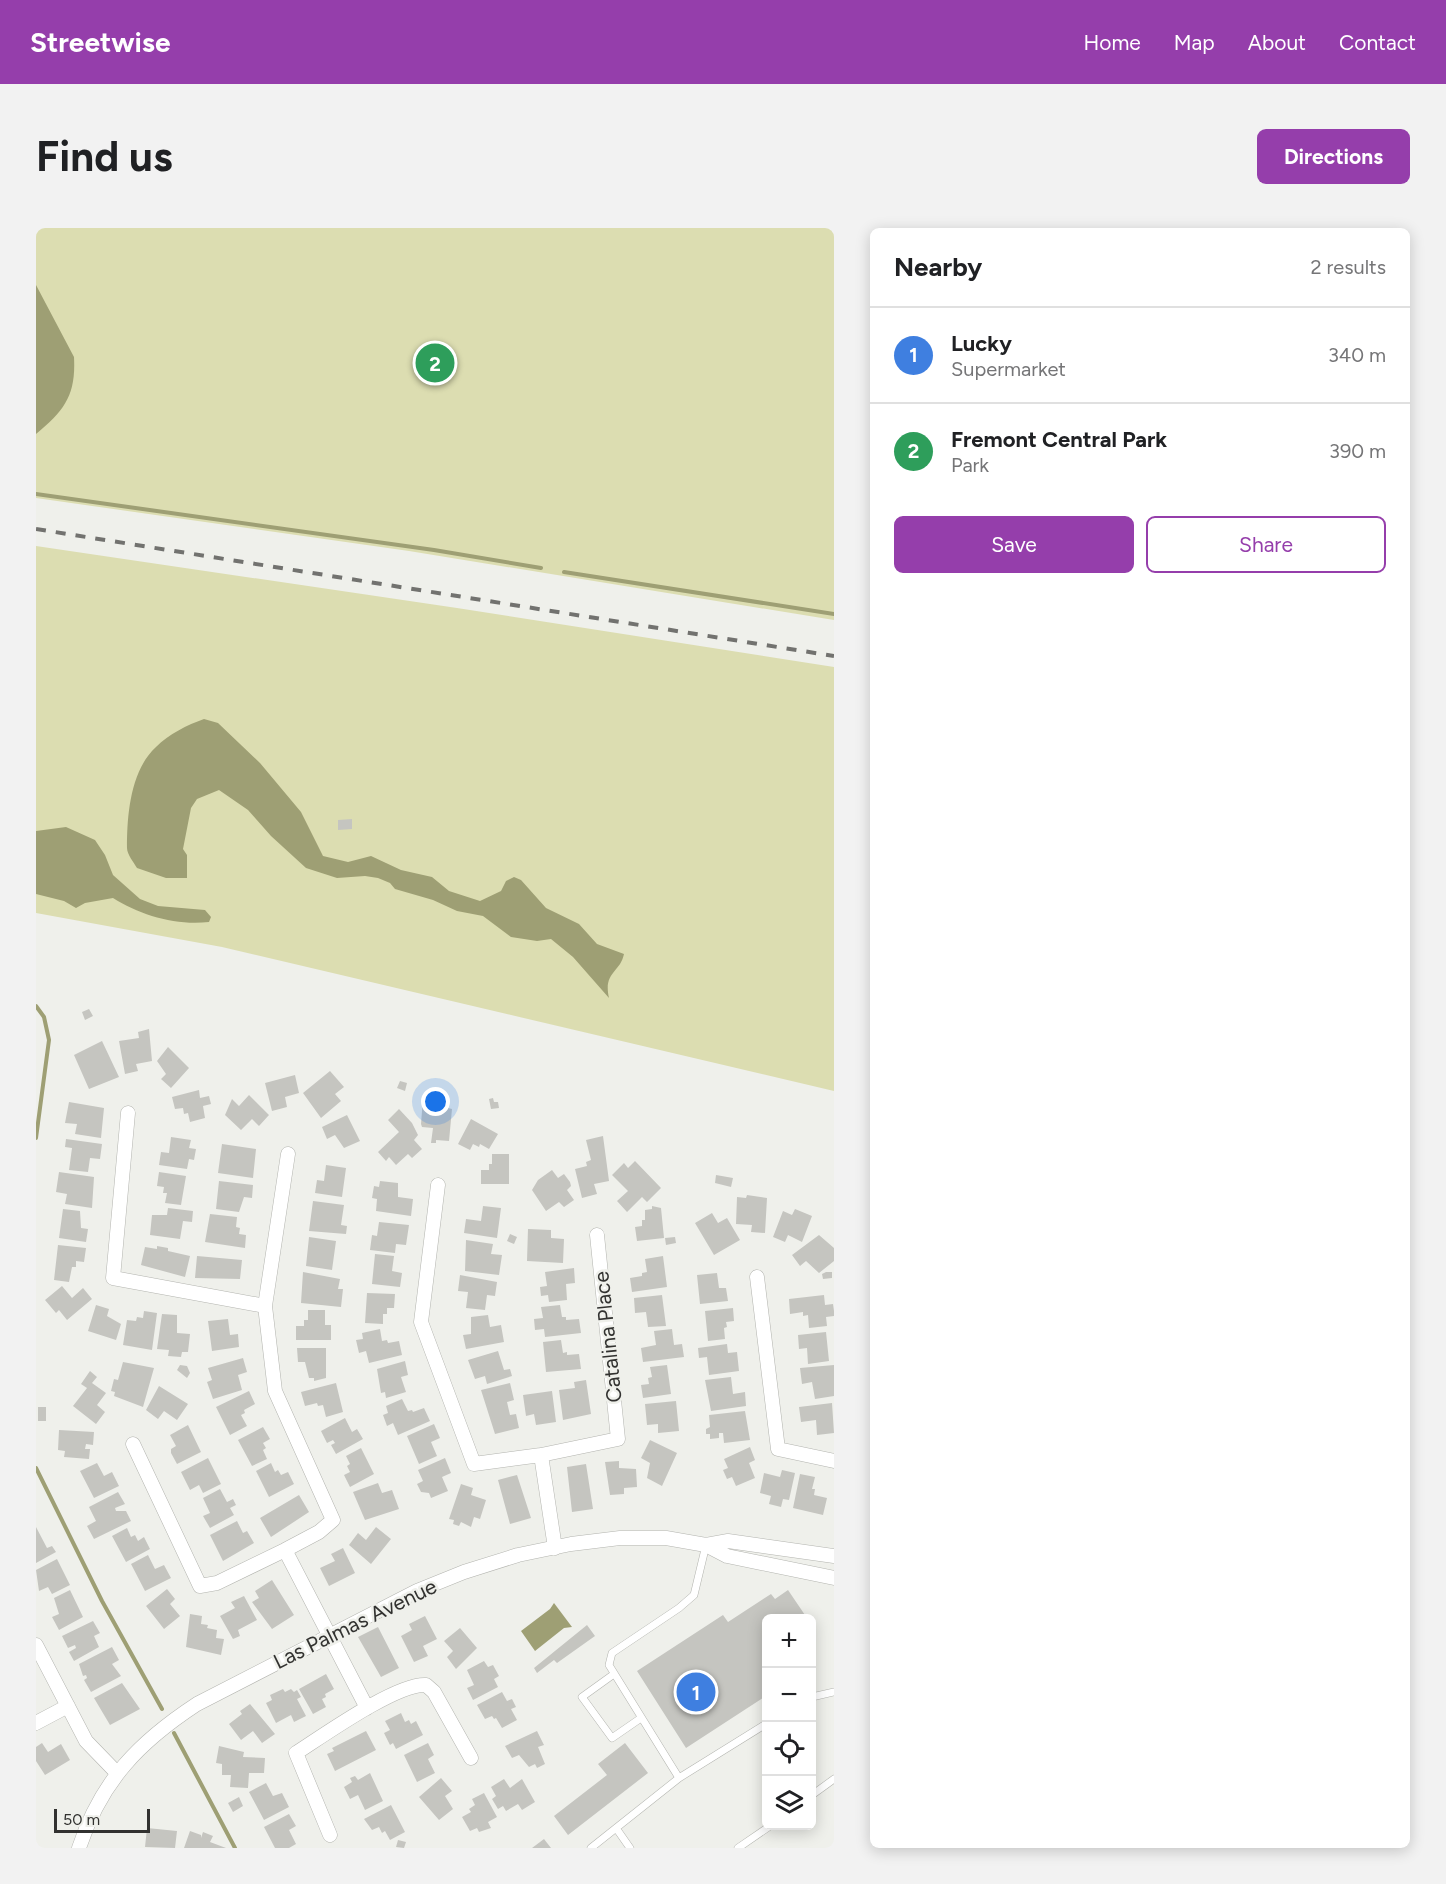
<!DOCTYPE html>
<meta charset="utf-8">
<style>
:root{--surface:#fff;--page:#f2f2f2;--text:#202124;--muted:#757577;--line:#e0e0e0;--accent:#953eab}
body{margin:0;font-family:Figtree,sans-serif;background:var(--page);color:var(--text)}
.controls{position:absolute;right:18px;bottom:18px;display:grid;overflow:hidden;border-radius:9px;box-shadow:0 3px 15px #0003}
.controls button{width:54px;height:54px;display:grid;place-items:center;padding:0;border:0;border-bottom:2px solid var(--line);background:var(--surface);color:var(--text);font:30px sans-serif}
.scale{position:absolute;left:18px;bottom:15px;width:96px;box-sizing:border-box;padding-left:6px;border:3px solid #323230;border-top:0;font-size:16px;line-height:21px;white-space:nowrap;color:#323230;-webkit-text-stroke:4px #eff0eb;paint-order:stroke}
.you{position:absolute;left:400px;top:874px;width:21px;height:21px;margin:-15px;border:4px solid #fff;border-radius:50%;background:#1a73e8;box-shadow:0 0 0 9px #1a73e833}
.badge{display:grid;place-items:center;width:39px;height:39px;border-radius:50%;background:var(--accent);color:#fff;font-size:20px;font-weight:700}
.pin{position:absolute;translate:-50% -50%;border:3px solid #fff;box-shadow:0 2px 6px #0006}
.list{margin:0;padding:0;list-style:none}
h2{display:flex;justify-content:space-between;align-items:center;height:78px;margin:0;padding:0 24px;font-size:26px}
h2 small{font-size:20px;font-weight:400;color:var(--muted)}
.list li{display:grid;grid-template-columns:39px 1fr auto;gap:18px;align-items:center;box-sizing:border-box;height:96px;padding:0 24px;border-top:2px solid var(--line)}
.list b{display:block;font-size:22px;white-space:nowrap}
.list p{margin:0;font-size:20px;white-space:nowrap;color:var(--muted)}
.list em{font-size:20px;font-style:normal;color:var(--muted)}
.actions{display:flex;gap:12px;padding:18px 24px}
.actions a{flex:1;padding:14px 0;border:2px solid var(--accent);border-radius:9px;text-align:center;font-size:21px;color:var(--accent)}
.actions .main{background:var(--accent);color:#fff}
.icon{flex:none;width:33px;height:33px;fill:none;stroke:currentColor;stroke-width:2;stroke-linecap:round;stroke-linejoin:round}
.map{position:relative;flex:none;width:798px;height:1620px;overflow:hidden;border-radius:9px}
header{display:flex;align-items:center;gap:36px;box-sizing:border-box;height:84px;padding:0 30px;background:var(--accent);color:#fff}
header strong{font-size:28px}
nav{display:flex;gap:33px;margin-inline-start:auto;font-size:21px}
.intro{display:flex;align-items:center;justify-content:space-between;box-sizing:border-box;height:144px;padding:0 36px}
h1{margin:0;font-size:42px}
.button{padding:15px 27px;border-radius:9px;background:var(--accent);color:#fff;font-size:21px;font-weight:700}
main{display:flex;gap:36px;padding:0 36px}
aside{flex:1;background:var(--surface);border-radius:9px;box-shadow:0 3px 15px #0003}
.map>svg:first-child{display:block}
.green{fill:#dcddb1}
.water{fill:#9e9f74}
.lines{fill:none;stroke-linecap:round;stroke-linejoin:round}
.stream{stroke:#9e9f74;stroke-width:4}
.building{fill:#c5c5c0}
.service-casing{stroke:#b3b4af;stroke-width:8}
.minor-casing{stroke:#b3b4af;stroke-width:15}
.service{stroke:#fff;stroke-width:7}
.minor{stroke:#fff;stroke-width:14}
.rail{stroke:#72726f;stroke-width:4;stroke-dasharray:10 10;stroke-linecap:butt}
.labels{text-anchor:middle;stroke-width:5;stroke-linejoin:round;paint-order:stroke}
.street-label{font-size:21px;fill:#323230;stroke:#eff0eb}
</style>
<header>
<strong>Streetwise</strong>
<nav><a>Home</a><a>Map</a><a>About</a><a>Contact</a></nav>
</header>
<div class="intro"><h1>Find us</h1><a class="button">Directions</a></div>
<main>
<div class="map">
<svg width="798" height="1620" viewBox="0 0 798 1620">
<rect width="100%" height="100%" fill="#eff0eb"/>
<path class="green" d="M0 0H798V392L373 323 0 270Z
M0 318 421 380 798 439V863L186 719 0 685Z"/>
<path class="water" d="M0 57 38 129C40 167 29 182 0 206Z
M168 491 182 495 224 535 265 584 287 628 312 634 335 628 365 642 396 649 413 663 444 673 465 663 470 653 478 649 485 652 510 680 543 696 561 716 588 726C584 745 567 744 573 770L537 729 515 711 501 713 475 709 447 688 421 683 397 672 359 661 354 655 342 650 329 648 301 650 270 640 235 608 212 582 183 562 161 571 155 580 147 621 151 627V650H130L101 640C98 635 91 626 91 620 91 588 94 543 120 519 133 506 151 497 168 491Z
M30 599 59 612 69 627 77 647 104 671 122 678 169 682 175 689 173 694C140 698 104 687 77 670L49 675 40 680 28 673 0 666V603Z
M518 1375 536 1399 528 1400 499 1423 485 1403 514 1381Z"/>
<g class="lines">
<path class="stream" d="M0 266 398 322 505 340
M528 344 798 386
M0 778 8 789 13 812 0 910
M0 1240 66 1373 126 1481
M138 1505 199 1620"/>
</g>
<path class="building" d="M316 591V601L302 602V592Z
M53 781 57 788 49 792 46 784Z
M113 801 116 833 100 836 102 843 89 846 83 813 103 810 102 804Z
M66 813 83 849 53 861 38 827Z
M132 819 153 840 135 860 125 851 130 846 121 833Z
M294 843 308 859 299 866 305 873 285 890 267 865Z
M259 847 263 865 249 869 251 879 236 883 229 855Z
M364 853 371 855 369 863 361 860Z
M163 862 164 870 173 868 175 876 167 878 169 890 154 894 152 885 148 886 147 880 139 881 136 869Z
M213 867 233 887 223 898 216 891 205 902 189 887 196 871 203 878Z
M387 870 412 874V880L416 881 413 913 400 912V915H395L397 900 386 899 385 896Z
M457 870 458 874H462L463 880 455 881 453 871Z
M33 874 68 880 65 910 39 906 41 896 29 895Z
M363 881 376 895 382 907 378 912 386 921 376 930 372 926 360 937 353 929 350 933 342 924 363 904 352 892Z
M311 887 324 913 308 920 299 907 291 911 286 899Z
M435 891 462 906 453 921 444 916 443 919 437 916 434 922 422 916Z
M567 908 573 953 558 956 561 966 546 970 539 941 551 938 550 934 555 932 550 912Z
M135 909 155 912 153 920 160 921 158 932 153 931 151 941 123 937 125 924 133 925Z
M30 911 66 916 64 931 54 930 52 944 33 942 36 920 29 919Z
M186 916 220 921 217 950 182 945Z
M456 926H473V956H445V942H453V936H456Z
M599 933 625 960 611 974 606 969 591 984 581 973 592 963 576 947 588 935 592 940Z
M290 937 310 940 306 969 279 965 281 952 288 953Z
M516 942 522 950 528 946 534 954 535 958 531 962 538 972 528 979 523 974 510 983 496 962 502 952Z
M23 944 58 949 56 980 29 976 31 966 20 964Z
M123 944 150 948 145 977 129 975 131 965H127L128 959 121 958Z
M680 947 697 950 695 959 679 955Z
M183 953 217 957 216 970 208 969 203 984 180 981Z
M344 953 362 955V969L377 971 375 988 340 983 341 971 336 970 338 958 343 959Z
M711 967 731 970 729 1005 715 1004 716 997 700 996 701 969 710 970Z
M277 973 308 977 305 997 311 998 310 1006 273 1003Z
M447 978 465 980 461 1010 428 1005 430 991 445 993Z
M616 978 625 980 628 1010 601 1013 599 999 606 998V992H609V982L616 981Z
M132 980 157 983 156 994 147 993 144 1011 114 1007 116 987H131Z
M27 981 44 983 45 1000 52 1001 50 1014 23 1010Z
M759 981 776 988 766 1014 752 1007 749 1014 737 1009 747 983 756 987Z
M676 985 682 995 691 990 704 1012 678 1027 659 995Z
M174 986 201 989 200 999 204 1000 203 1006 210 1007 209 1020 169 1014Z
M343 994 373 997 370 1017 360 1016 359 1025 334 1022 336 1007 341 1008Z
M492 1001 515 1002V1010L528 1011 527 1035 491 1033Z
M474 1006 481 1009 478 1016 471 1013Z
M783 1007 798 1020V1033L783 1045 770 1033 764 1038 756 1027Z
M273 1009 300 1013 296 1042 270 1038Z
M639 1009 640 1015 630 1017 629 1010Z
M430 1012 457 1016 455 1026 466 1027 463 1047 429 1043Z
M22 1017 50 1020 48 1034 40 1033V1039H36L33 1054 18 1052Z
M121 1018 132 1020V1023L154 1028 149 1049 105 1037 109 1019 121 1021Z
M339 1026 358 1028 356 1043 366 1045 364 1059 336 1056Z
M161 1028 206 1032 204 1051 159 1050Z
M627 1028 631 1059 596 1064 594 1050 606 1048V1045L611 1044 609 1031Z
M538 1040 539 1055 530 1056 531 1072 513 1074 512 1067 505 1068 504 1059 511 1058 509 1044Z
M267 1044 304 1051 302 1061H307L305 1079 265 1075Z
M790 1044H796V1050L787 1051 786 1046Z
M681 1045 683 1060H690L692 1073 664 1076 661 1047Z
M424 1047 461 1054 459 1068 451 1067 449 1082 430 1080 432 1064 422 1063Z
M26 1058 36 1070 47 1060 56 1071 31 1092 23 1082 20 1085 9 1072Z
M331 1065 359 1066 358 1080H351V1086H347V1096L329 1095Z
M626 1067 630 1098 612 1099 610 1084 599 1085 598 1070Z
M788 1067 789 1077 797 1076 798 1083V1088L790 1089 791 1098 773 1100 772 1087 767 1088V1084L754 1086 753 1071Z
M60 1077 73 1081 71 1088 85 1096 80 1112 52 1103Z
M524 1077 526 1089H530V1092L543 1091 545 1105 509 1109 508 1101 499 1102 498 1091 507 1090 505 1079Z
M697 1080 698 1093 690 1094 691 1099 688 1100 689 1111 672 1113 669 1083Z
M272 1082H289V1097H295V1112H260V1098H268V1092H272Z
M108 1083 121 1085 116 1122 87 1117 91 1092 100 1093 101 1089 107 1090Z
M126 1086 141 1087V1105L154 1106 152 1124H146L145 1129 132 1128 133 1122 121 1121Z
M452 1087 454 1099 465 1097 468 1114 430 1121 427 1107 435 1106V1089Z
M192 1091 194 1107 202 1106 203 1119 176 1123 172 1093Z
M344 1101 346 1113 351 1112 352 1115 363 1113 366 1127 333 1135 330 1123 323 1125 320 1112 327 1111 326 1105Z
M636 1101 638 1117 646 1116 648 1129 607 1134 605 1120 620 1117 618 1103Z
M790 1104 793 1133 772 1136 771 1120 763 1121 762 1107Z
M525 1112 527 1125 531 1124V1127L543 1126 545 1141 510 1144 507 1114Z
M691 1116 692 1125 701 1124 703 1143 673 1147 671 1129 663 1130 662 1120Z
M261 1120H290V1150L278 1153V1150H273L269 1134H262Z
M462 1123 468 1142 474 1141 476 1148 451 1156 449 1148 439 1151 432 1132Z
M207 1130 211 1144 202 1147 206 1162 177 1171 171 1154 176 1152 172 1140Z
M369 1133 372 1147 365 1149 370 1164 350 1170 349 1164 345 1165 341 1141Z
M87 1134 118 1140 107 1179 78 1168 79 1164 75 1163 78 1151 82 1152Z
M144 1137 151 1138 154 1145 151 1150 141 1142Z
M631 1137 635 1166 607 1170 605 1157 613 1156 612 1150 616 1149 614 1139Z
M798 1137V1168L779 1171 776 1154 766 1156 764 1140Z
M54 1143 61 1149 56 1155 70 1165 61 1177 69 1184 60 1196 37 1178 51 1160 45 1156Z
M695 1149 697 1166 709 1164 710 1178 675 1183 669 1152Z
M550 1152 555 1186 527 1192 523 1162 539 1160 538 1154Z
M300 1155 307 1184 290 1189 287 1177 282 1178 281 1175 269 1178 265 1164Z
M474 1155 478 1172 471 1174 474 1187 480 1186 483 1200 459 1206 445 1162Z
M123 1158 152 1176 141 1192 128 1183 122 1191 110 1182Z
M213 1163 219 1176 208 1182 209 1185 205 1187 211 1198 194 1207 180 1179Z
M516 1163 520 1194 500 1197 498 1186 490 1188 487 1167Z
M366 1171 372 1183 376 1182 377 1184 388 1180 394 1193 362 1207 357 1195 351 1198 347 1187 352 1185 350 1178Z
M640 1173 643 1203 622 1205V1196L611 1197 609 1176Z
M796 1175 798 1205 781 1207 780 1192 765 1194 763 1179Z
M2 1179H10V1193H2Z
M709 1183 714 1212 688 1215 687 1205H683V1210L674 1211V1206H670V1201L674 1199 673 1187Z
M309 1190 316 1204 321 1201 327 1211 300 1226 295 1217 299 1215 297 1212 291 1215 285 1203Z
M398 1196 404 1210 395 1214 401 1228 383 1236 371 1208Z
M152 1197 165 1224 141 1236 135 1225V1221L140 1218 134 1207Z
M227 1199 234 1211 227 1215 230 1220 227 1222 231 1231 216 1238 202 1212Z
M23 1202 58 1204 57 1217 50 1216 49 1221H54L53 1231 28 1229 29 1223 22 1222Z
M614 1212 641 1225 626 1258 611 1250 614 1235 605 1230Z
M714 1219 719 1232 713 1235 719 1250 700 1258 696 1249 691 1251 687 1242 692 1240 688 1231Z
M325 1220 338 1246 314 1259 308 1247 314 1244 311 1238 314 1236 310 1228Z
M172 1230 185 1256 167 1265 163 1257 154 1262 145 1244Z
M409 1230 415 1245 406 1249 412 1263 395 1270 393 1265 385 1264 381 1256 387 1253 382 1242Z
M583 1233V1240L600 1241 601 1259 588 1260V1266L574 1267 569 1234Z
M61 1235 68 1248 76 1244 83 1258 58 1270 44 1243Z
M235 1235 239 1244 242 1242 245 1247 252 1244 258 1256 233 1269 220 1243Z
M550 1236 557 1281 536 1284 531 1239Z
M746 1242 759 1245 753 1272 747 1271 745 1279 733 1276 735 1268 724 1265 728 1245 744 1249Z
M764 1246 779 1249 776 1261H779L778 1267 791 1270 787 1287 757 1280Z
M481 1247 495 1290 474 1296 462 1252Z
M342 1255 346 1265 356 1262 363 1281 329 1292 317 1264Z
M425 1256 437 1260 435 1267 450 1272 444 1291 438 1289 435 1299 425 1294 423 1298 417 1296 418 1292 413 1291Z
M184 1261 191 1274 197 1271 200 1277 194 1280 198 1287 174 1300 167 1288 174 1285 167 1270Z
M82 1264 89 1276 79 1280 80 1283H90L95 1293 58 1311 51 1298 60 1293 53 1279Z
M263 1267 273 1284 235 1309 224 1290Z
M201 1293 207 1305 211 1303 218 1315 187 1333 174 1307Z
M0 1299 11 1320 16 1318 20 1324 0 1335Z
M340 1299 355 1311 335 1336 313 1317 322 1305 330 1312Z
M91 1300 95 1309 99 1307 102 1313 108 1309 114 1321 90 1334 76 1308Z
M307 1320 319 1345 293 1358 284 1340 299 1333 295 1326Z
M112 1327 119 1341 128 1337 135 1350 109 1363 95 1336Z
M21 1331 34 1357 16 1366 12 1359 3 1363 0 1342Z
M236 1352 258 1387 236 1401 216 1374 223 1370 219 1363Z
M131 1361 139 1371 134 1376 144 1388 128 1401 110 1378Z
M34 1362 47 1389 23 1402 16 1389 23 1386 18 1370Z
M752 1362 771 1390H730V1468L650 1520 601 1443 687 1387 692 1394 735 1366 739 1371Z
M208 1368 221 1392 202 1402 204 1408 197 1411 184 1388 199 1380 195 1374Z
M154 1386 166 1388 165 1396 172 1397 171 1400 181 1402 180 1410 188 1411 185 1427 150 1419Z
M389 1388 401 1411 387 1418 392 1428 378 1434 365 1408 376 1402 373 1396Z
M57 1393 64 1405 58 1408 63 1419 38 1433 33 1424 40 1420 39 1417 32 1420 26 1408Z
M551 1397 559 1408 521 1435 518 1432 501 1445 498 1440Z
M342 1399 363 1440 345 1449 322 1409Z
M424 1400 441 1420 420 1441 411 1429 417 1423 408 1413Z
M76 1419 83 1432 76 1436 85 1448 55 1464 48 1452 51 1450 50 1447 47 1448 43 1436Z
M448 1433 452 1439 457 1437 463 1448 458 1451 462 1459 437 1472 431 1460 438 1457 431 1442Z
M290 1446 298 1461 289 1466 290 1469 286 1471 290 1479 277 1486 263 1461Z
M86 1455 104 1481 74 1497 58 1470Z
M247 1461 249 1464 255 1461 258 1464 261 1462 265 1469 261 1471 270 1488 258 1494 255 1487 240 1495 230 1475 236 1472 234 1467Z
M466 1464 471 1473 476 1471 480 1479 475 1481 481 1492 466 1500 460 1490 458 1491 456 1488 449 1491 441 1477Z
M214 1476 239 1506 226 1515 217 1503 205 1512 193 1496 206 1486 204 1483Z
M365 1485 369 1494 373 1492 375 1496 380 1493 387 1507 360 1521 357 1515 354 1517 348 1505 354 1502 349 1493Z
M330 1503 340 1522 299 1543 291 1526 298 1523 296 1520Z
M501 1503 508 1517 502 1519 509 1536 501 1540 499 1536 493 1539 483 1527 476 1530 469 1518Z
M6 1515 12 1524 25 1516 34 1532 9 1547 0 1533V1519Z
M392 1515 398 1527 392 1531 399 1545 381 1554 368 1527Z
M589 1515 612 1545 532 1607 518 1588 571 1547 562 1536Z
M183 1518 208 1524 207 1529 229 1530 228 1545H213L212 1560 194 1559 195 1547H186V1536L180 1535Z
M334 1545 347 1573 329 1582 322 1567 314 1571 308 1559 316 1554 314 1550 319 1548 322 1552Z
M405 1550 416 1563 409 1568 417 1581 403 1592 383 1569Z
M468 1551 474 1560 486 1551 499 1574 486 1582 482 1576 470 1583 467 1578 462 1581 456 1571 460 1568 455 1559Z
M230 1555 237 1568 246 1565 253 1579 228 1592 213 1564Z
M448 1565 461 1589 452 1594 455 1600 443 1604 441 1600 434 1603 426 1589 435 1584 433 1581 439 1577 436 1571Z
M203 1569 207 1578 197 1584 192 1575Z
M355 1577 369 1604 354 1612 349 1603 346 1605 343 1599 336 1602 328 1591Z
M253 1586 260 1598 253 1602 260 1616 253 1620H239L228 1599Z
M111 1600 141 1603 139 1620 109 1619Z
M154 1603 165 1607V1610L167 1604 177 1608 174 1614 190 1620H148Z
M508 1611 515 1620H496Z
M362 1612 370 1614 368 1620 360 1619Z"/>
<g class="lines">
<defs>
<path id="service" d="M578 1446 546 1469 576 1510 605 1490
M776 1469 798 1464
M643 1550 573 1437 576 1425 643 1380 658 1367 670 1317
M776 1567 798 1551
M580 1600 594 1620
M555 1620 643 1550 730 1496
M702 1620 734 1598"/>
<path id="minor" d="M92 885 77 1050 229 1078
M252 926 229 1078 239 1163 297 1292 283 1304 249 1322 331 1480
M402 957 385 1094 438 1236 505 1227 582 1211 561 1007
M721 1049 742 1221 798 1233
M97 1216 164 1358 181 1355 249 1322
M505 1227 519 1320
M670 1317 692 1313 798 1328
M0 1417 50 1513 80 1544
M0 1495 32 1478
M294 1607 260 1525C288 1507 361 1455 390 1457L398 1464 435 1530
M43 1620C65 1553 103 1514 161 1476L381 1363 428 1344 482 1327 535 1316 584 1310H630L670 1317 691 1328 798 1350"/>
</defs>
<use href="#service" class="service-casing"/>
<use href="#minor" class="minor-casing"/>
<use href="#service" class="service"/>
<use href="#minor" class="minor"/>
<path class="rail" d="M0 301 798 428"/>
</g>
<g class="labels">
<g class="street-label">
<text transform="translate(572 1109) rotate(-96)" y="7">Catalina Place</text>
<text transform="translate(319 1396) rotate(-26)" y="7">Las Palmas Avenue</text>
</g>
</g>
</svg>
<div class="controls">
<button>+</button>
<button>−</button>
<button><svg class="icon" aria-label="locate" viewBox="0 0 24 24"><circle cx="12" cy="12" r="6"/><path d="M12 2v4M12 18v4M2 12h4M18 12h4"/></svg></button>
<button><svg class="icon" aria-label="layers" viewBox="0 0 24 24"><path d="M12 4l9 5-9 5-9-5zM3 14l9 5 9-5"/></svg></button>
</div>
<div class="scale">50 m</div>
<div class="you"></div>
<div class="pin badge" style="left:660px;top:1464px;background:#3f7fe0">1</div>
<div class="pin badge" style="left:399px;top:135px;background:#2e9e5b">2</div>
</div>
<aside>
<h2>Nearby<small>2 results</small></h2>
<ul class="list">
<li><span class="badge" style="background:#3f7fe0">1</span><div><b>Lucky</b><p>Supermarket</p></div><em>340 m</em></li>
<li><span class="badge" style="background:#2e9e5b">2</span><div><b>Fremont Central Park</b><p>Park</p></div><em>390 m</em></li>
</ul>
<div class="actions"><a class="main">Save</a><a>Share</a></div>
</aside>
</main>
